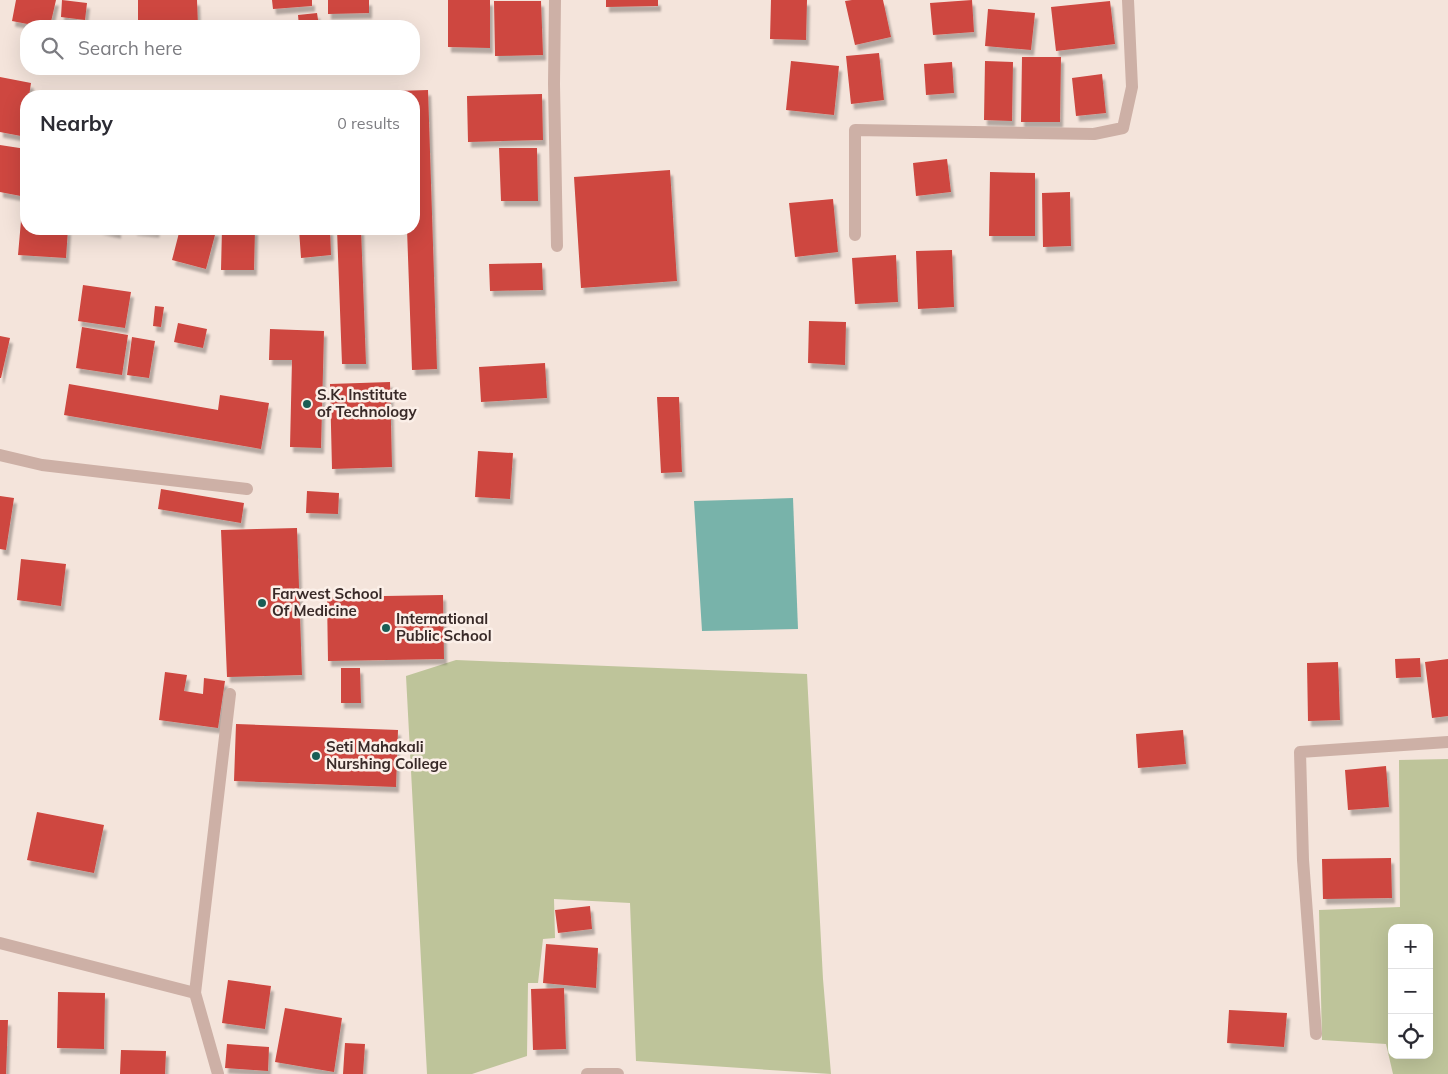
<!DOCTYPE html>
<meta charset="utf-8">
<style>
:root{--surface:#fff;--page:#f2f2f3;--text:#2b2b33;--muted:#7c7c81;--line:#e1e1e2}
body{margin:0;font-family:Mulish,sans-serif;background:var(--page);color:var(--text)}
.controls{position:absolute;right:15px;bottom:15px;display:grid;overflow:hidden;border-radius:10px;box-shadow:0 5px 20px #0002}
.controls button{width:45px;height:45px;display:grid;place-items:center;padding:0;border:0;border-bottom:1px solid var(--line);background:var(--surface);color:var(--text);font:25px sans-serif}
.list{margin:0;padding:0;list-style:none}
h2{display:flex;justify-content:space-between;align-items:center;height:65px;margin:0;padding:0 20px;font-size:21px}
h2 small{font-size:16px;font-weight:400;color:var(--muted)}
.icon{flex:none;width:28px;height:28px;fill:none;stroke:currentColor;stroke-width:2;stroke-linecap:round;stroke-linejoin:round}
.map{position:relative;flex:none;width:1448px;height:1074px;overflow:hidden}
.search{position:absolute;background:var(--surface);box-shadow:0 5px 20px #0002;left:20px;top:20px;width:400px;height:55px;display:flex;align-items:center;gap:12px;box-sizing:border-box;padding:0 18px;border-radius:20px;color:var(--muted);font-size:19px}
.panel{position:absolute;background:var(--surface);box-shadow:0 5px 20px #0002;left:20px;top:90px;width:400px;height:145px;border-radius:20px}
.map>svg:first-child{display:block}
.green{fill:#bec49a;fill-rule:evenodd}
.water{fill:#78b3aa}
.building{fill:#ce463f;filter:url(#shadow)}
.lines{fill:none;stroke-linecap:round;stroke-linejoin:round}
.lane{stroke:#cdb0a6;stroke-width:12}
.street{stroke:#cdb0a6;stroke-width:12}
.poi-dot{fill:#1a5d55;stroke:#fbefe8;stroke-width:2}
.labels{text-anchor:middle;stroke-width:5;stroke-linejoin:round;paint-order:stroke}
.poi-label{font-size:15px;font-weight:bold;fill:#392a28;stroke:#fbefe8;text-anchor:start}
</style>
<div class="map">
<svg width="1448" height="1074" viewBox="0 0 1448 1074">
<defs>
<filter id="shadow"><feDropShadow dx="3" dy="5.5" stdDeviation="1" flood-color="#0004"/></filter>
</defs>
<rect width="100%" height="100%" fill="#f4e4db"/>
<path class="green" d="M456 660 807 674 823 979 831 1074 636 1061 630 903 554 899 555 938 543 939 538 983H528L527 1056 472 1074H427L406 676Z
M1448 759V1074H1393L1386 1044 1322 1040 1319 910 1400 907 1399 760ZM1392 928H1429V1055H1392Z"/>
<path class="water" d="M793 498 798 629 702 631 694 501Z"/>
<path class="building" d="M16 0H56L50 26H38L12 21Z
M62 0 87 3 85 20 61 17Z
M138 0H197L198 26H138Z
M272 0H312V6L273 9Z
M328 0H369V13L328 14Z
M448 0H490V48L448 47Z
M606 0H658V6L606 7Z
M771 0H807L806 40 770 39Z
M852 0H883L891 37 855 45 845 1Z
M972 0 974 32 933 35 930 3Z
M494 1H541L543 55 495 56Z
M1110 1 1115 44 1056 51 1051 7Z
M988 9 1035 13 1031 50 985 46Z
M317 13 319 26H299L298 15Z
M879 53 884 100 851 104 846 56Z
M1022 57H1061L1060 122H1021Z
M791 61 839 66 834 115 786 110Z
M985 61 1013 62 1012 121 984 120Z
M952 62 954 93 926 95 924 64Z
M1102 74 1106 113 1076 116 1072 78Z
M0 77 31 83 29 96H26V109L21 136 0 132Z
M428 90 437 369 412 370 407 229H414V96H333V93Z
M100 92 145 93V96H100Z
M542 94 543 140 468 142 467 96Z
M0 145 26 149V197L0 192Z
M499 148H537L538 201H501Z
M947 159 951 192 916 196 913 163Z
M670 170 677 281 581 288 574 177Z
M990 172 1035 173V236H989Z
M1070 192 1071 246 1043 247 1042 193Z
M833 199 838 252 795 257 789 203Z
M21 221H26V229H68L66 258 18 255Z
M99 229H118V233Z
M134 229H157L156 232 134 230Z
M180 229H207L216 231 206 269 172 260Z
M222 229H255L254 270H221Z
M299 229H330L331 255 301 258Z
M337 229H361L366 364H342Z
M952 250 954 307 918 309 916 251Z
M896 255 898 302 855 304 852 258Z
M542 263 543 290 490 291 489 264Z
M83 285 131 292 125 328 78 321Z
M155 306 164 307 161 327 153 326Z
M809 321 846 322 845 365 808 363Z
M178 323 207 329 203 348 174 342Z
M82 327 128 335 122 375 76 368Z
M270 329 324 331 321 448 290 447 292 360H269Z
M0 336 10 338 1 378H0Z
M132 337 155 341 149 378 127 375Z
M545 363 547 398 481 402 479 367Z
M390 382 392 467 332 469 330 384Z
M69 384 218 410 220 395 269 403 261 449 64 415Z
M657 397H679L682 472 661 473Z
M478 451 513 453 510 499 475 497Z
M161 489 244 503 241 523 158 509Z
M307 491 339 493 338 514 306 513Z
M0 496 14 498 6 550 0 549Z
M297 528 302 675 227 677 221 530Z
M21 559 66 564 61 606 17 600Z
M443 595 444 659 328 661 327 597Z
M1420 658 1421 677 1396 678 1395 659Z
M1448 659V716L1432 718 1425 662Z
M1338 662 1340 720 1308 721 1307 663Z
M341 668H360L361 703H341Z
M165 672 187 675 184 691 203 694 204 678 225 681 218 728 159 720Z
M236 724 398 730 396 787 234 781Z
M1183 730 1186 764 1138 768 1136 734Z
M1386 766 1389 807 1348 810 1345 770Z
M37 812 104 825 94 873 27 860Z
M1391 858 1392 898 1323 899 1322 859Z
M590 906 592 929 558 933 555 910Z
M546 944 598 948 596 988 543 983Z
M228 980 271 986 265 1029 222 1023Z
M564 988 566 1049 533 1050 531 989Z
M58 992 105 993 104 1049 57 1048Z
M285 1008 342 1018 334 1072 275 1062Z
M1229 1010 1287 1013 1284 1047 1227 1043Z
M0 1020H8L6 1074H0Z
M345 1043 365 1044 363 1074H343Z
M227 1044 269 1047 268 1071 225 1068Z
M121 1050 166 1051 165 1074H120Z"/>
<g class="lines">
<path class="lane" d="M0 455 42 465 247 489"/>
<path class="street" d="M555 0 554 84 557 246
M855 235V130L1094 134 1123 128 1132 87 1128 0
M0 943 195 993
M1316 1034 1303 860 1300 752 1448 742
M218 1074 195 993 230 694
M587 1074H618"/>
</g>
<g class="poi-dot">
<circle cx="307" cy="404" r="5"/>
<circle cx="262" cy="603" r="5"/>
<circle cx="386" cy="628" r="5"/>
<circle cx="316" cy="756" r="5"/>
</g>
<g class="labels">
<g class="poi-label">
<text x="317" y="400">S.K. Institute<tspan x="317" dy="17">of Technology</tspan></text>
<text x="272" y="599">Farwest School<tspan x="272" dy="17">Of Medicine</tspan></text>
<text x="396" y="624">International<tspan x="396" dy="17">Public School</tspan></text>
<text x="326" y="752">Seti Mahakali<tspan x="326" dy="17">Nurshing College</tspan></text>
</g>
</g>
</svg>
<div class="controls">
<button>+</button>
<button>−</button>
<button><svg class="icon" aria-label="locate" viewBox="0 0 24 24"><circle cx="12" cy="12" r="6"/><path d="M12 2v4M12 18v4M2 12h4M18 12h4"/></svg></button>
</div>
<div class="search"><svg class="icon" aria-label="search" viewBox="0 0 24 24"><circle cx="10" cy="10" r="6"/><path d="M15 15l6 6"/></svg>Search here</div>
<section class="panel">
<h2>Nearby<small>0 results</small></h2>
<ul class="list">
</ul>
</section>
</div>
